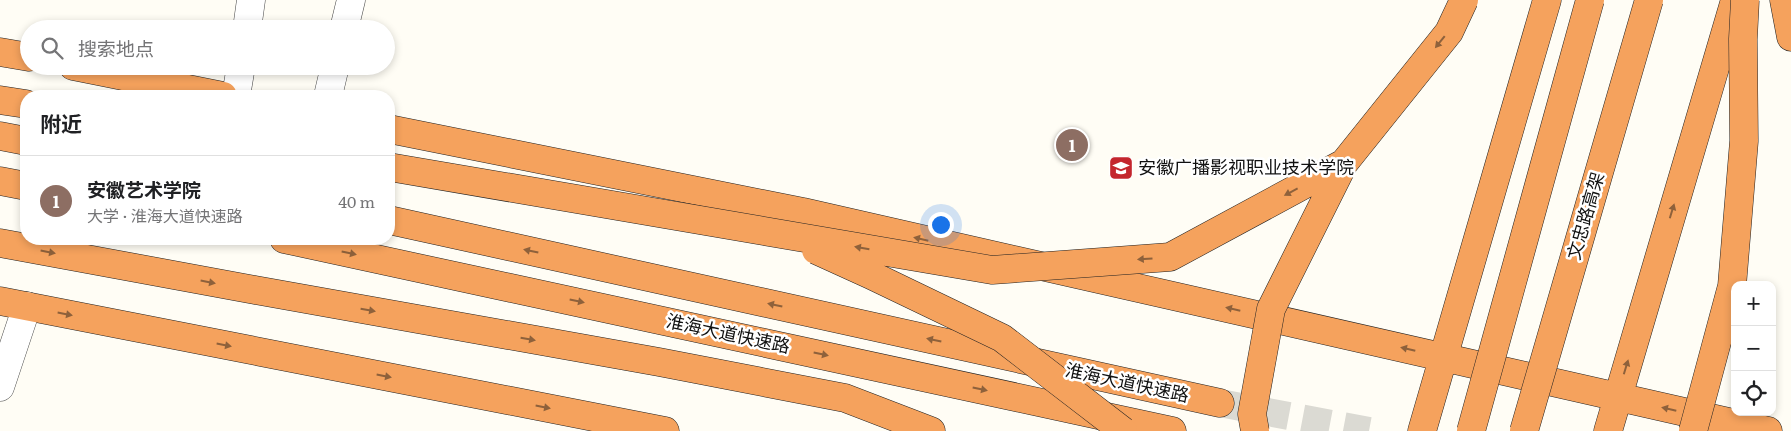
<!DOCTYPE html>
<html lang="zh">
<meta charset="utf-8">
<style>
:root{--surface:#fff;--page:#f2f2f2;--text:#202124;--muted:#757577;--line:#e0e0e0;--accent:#b45309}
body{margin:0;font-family:Literata,"Noto Sans SC",serif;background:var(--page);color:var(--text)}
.controls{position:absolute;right:15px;bottom:15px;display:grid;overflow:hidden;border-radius:10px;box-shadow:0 2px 8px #0003}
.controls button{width:45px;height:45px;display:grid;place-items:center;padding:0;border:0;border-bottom:1px solid var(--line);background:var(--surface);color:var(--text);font:25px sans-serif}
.you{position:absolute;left:940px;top:224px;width:18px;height:18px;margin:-12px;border:4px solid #fff;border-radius:50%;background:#1a73e8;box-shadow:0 0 0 8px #1a73e833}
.badge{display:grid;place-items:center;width:32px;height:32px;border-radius:50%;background:var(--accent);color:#fff;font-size:16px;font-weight:700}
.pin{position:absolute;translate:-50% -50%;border:2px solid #fff;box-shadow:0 1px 5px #0006}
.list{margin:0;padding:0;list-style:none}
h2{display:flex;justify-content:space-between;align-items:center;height:65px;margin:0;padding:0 20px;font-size:21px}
h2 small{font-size:16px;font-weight:400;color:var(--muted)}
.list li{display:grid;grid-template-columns:32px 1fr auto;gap:15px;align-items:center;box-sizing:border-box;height:90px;padding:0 20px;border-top:1px solid var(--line)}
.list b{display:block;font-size:19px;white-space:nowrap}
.list p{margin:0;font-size:16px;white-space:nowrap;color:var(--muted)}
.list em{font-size:16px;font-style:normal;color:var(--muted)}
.icon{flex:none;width:28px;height:28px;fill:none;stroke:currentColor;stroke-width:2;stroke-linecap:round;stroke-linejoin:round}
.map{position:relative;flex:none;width:1791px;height:431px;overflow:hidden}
.search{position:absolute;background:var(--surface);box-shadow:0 2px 8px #0003;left:20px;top:20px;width:375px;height:55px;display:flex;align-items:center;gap:12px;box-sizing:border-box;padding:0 18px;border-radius:28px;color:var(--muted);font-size:19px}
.panel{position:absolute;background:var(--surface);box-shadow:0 2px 8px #0003;left:20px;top:90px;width:375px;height:155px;border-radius:20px}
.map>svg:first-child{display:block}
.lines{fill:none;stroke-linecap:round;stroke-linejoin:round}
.highway-tunnel{stroke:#dbdad3;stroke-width:28;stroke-dasharray:28 14;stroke-linecap:butt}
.minor-casing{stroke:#444;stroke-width:29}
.highway-casing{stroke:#222;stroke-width:29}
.minor{stroke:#fff;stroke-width:28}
.highway{stroke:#f5a25d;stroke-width:28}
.highway-bridge-casing{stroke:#222;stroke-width:29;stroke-linecap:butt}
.highway-bridge{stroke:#f5a25d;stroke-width:28}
.oneway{fill:#8e613b}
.labels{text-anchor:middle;stroke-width:5;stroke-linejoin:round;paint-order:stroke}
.poi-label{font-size:18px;fill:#111;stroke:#fff;text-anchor:start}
.street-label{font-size:18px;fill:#111;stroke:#fff}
</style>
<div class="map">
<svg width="1791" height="431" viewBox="0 0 1791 431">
<rect width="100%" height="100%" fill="#fffdf5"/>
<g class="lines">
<path class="highway-tunnel" d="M1220 403 1369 431"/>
<defs>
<path id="minor" d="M247 29 251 0
M344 29 351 0
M236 96 241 66
M328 96 335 66
M0 387 27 306"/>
<path id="highway" d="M1784 0 1791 37
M0 52 29 57
M73 66 223 96
M0 100 26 104
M389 129 803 212 1768 431
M0 136 26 141
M0 181 26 186
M389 220 1220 403
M284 239 1172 431
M0 243 255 290 659 362 845 398 931 431
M0 301 665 431
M1422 431 1547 0
M1608 431 1735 0"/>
</defs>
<use href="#minor" class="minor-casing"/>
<use href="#highway" class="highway-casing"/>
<use href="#minor" class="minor"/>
<use href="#highway" class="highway"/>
<defs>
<path id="highway-bridge" d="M389 167 992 270 1170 257 1344 163 1449 32 1464 0
M816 250 871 275 1002 338 1123 431
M1255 431 1252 414 1271 309 1344 163
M1471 431 1590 0
M1524 431 1649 0
M1693 431 1732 286 1744 141 1743 39 1745 0"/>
</defs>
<use href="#highway-bridge" class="highway-bridge-casing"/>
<use href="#highway-bridge" class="highway-bridge"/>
</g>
<defs><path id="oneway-solid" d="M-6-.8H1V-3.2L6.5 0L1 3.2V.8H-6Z" transform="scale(1.25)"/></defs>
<g class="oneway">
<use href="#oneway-solid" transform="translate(1440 42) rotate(129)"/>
<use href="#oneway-solid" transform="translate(1291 192) rotate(152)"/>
<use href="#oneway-solid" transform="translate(1672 211) rotate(-73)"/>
<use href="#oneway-solid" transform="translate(921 239) rotate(-167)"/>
<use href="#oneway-solid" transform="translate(862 248) rotate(-170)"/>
<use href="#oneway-solid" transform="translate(531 251) rotate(-168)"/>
<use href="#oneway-solid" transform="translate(48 252) rotate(11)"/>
<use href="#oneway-solid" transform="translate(349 253) rotate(12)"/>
<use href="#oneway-solid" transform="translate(1145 259) rotate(176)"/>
<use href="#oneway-solid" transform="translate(208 282) rotate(11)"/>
<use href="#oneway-solid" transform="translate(577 301) rotate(12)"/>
<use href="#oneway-solid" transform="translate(775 305) rotate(-168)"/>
<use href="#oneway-solid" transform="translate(1233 309) rotate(-167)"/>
<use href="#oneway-solid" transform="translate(368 310) rotate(10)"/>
<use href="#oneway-solid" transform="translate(65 314) rotate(11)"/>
<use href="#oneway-solid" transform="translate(528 339) rotate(10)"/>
<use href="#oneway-solid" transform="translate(934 340) rotate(-168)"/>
<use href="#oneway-solid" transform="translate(224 345) rotate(11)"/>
<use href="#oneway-solid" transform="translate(1408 349) rotate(-167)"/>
<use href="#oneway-solid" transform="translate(821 354) rotate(12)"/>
<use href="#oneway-solid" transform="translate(1626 367) rotate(-73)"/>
<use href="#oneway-solid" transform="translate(384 376) rotate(11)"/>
<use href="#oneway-solid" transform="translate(980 389) rotate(12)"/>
<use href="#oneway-solid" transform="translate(543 407) rotate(11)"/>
<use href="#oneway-solid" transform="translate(1669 409) rotate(-167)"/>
</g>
<defs>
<symbol id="school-square" viewBox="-11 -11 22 22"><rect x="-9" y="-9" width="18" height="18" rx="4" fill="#c4262e" stroke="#fff"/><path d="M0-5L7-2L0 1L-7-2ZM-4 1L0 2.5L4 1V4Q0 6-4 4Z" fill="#fff"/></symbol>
</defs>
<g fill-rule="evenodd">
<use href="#school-square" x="1107" y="154" width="28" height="28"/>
</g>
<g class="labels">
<g class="poi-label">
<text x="1138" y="174">安徽广播影视职业技术学院</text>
</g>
<g class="street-label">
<text transform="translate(1586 216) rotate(-74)" y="6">文忠路高架</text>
<text transform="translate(728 334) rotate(12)" y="6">淮海大道快速路</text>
<text transform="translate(1127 383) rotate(12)" y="6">淮海大道快速路</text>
</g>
</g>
</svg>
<div class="controls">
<button>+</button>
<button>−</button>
<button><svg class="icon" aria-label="locate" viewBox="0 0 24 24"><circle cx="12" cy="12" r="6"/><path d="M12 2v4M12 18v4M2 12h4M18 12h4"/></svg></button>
</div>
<div class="you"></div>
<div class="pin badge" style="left:1072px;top:145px;background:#8d6e63">1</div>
<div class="search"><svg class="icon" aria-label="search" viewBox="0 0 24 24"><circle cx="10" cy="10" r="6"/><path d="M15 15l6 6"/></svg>搜索地点</div>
<section class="panel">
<h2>附近<small></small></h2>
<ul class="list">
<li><span class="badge" style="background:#8d6e63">1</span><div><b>安徽艺术学院</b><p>大学 · 淮海大道快速路</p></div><em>40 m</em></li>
</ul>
</section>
</div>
